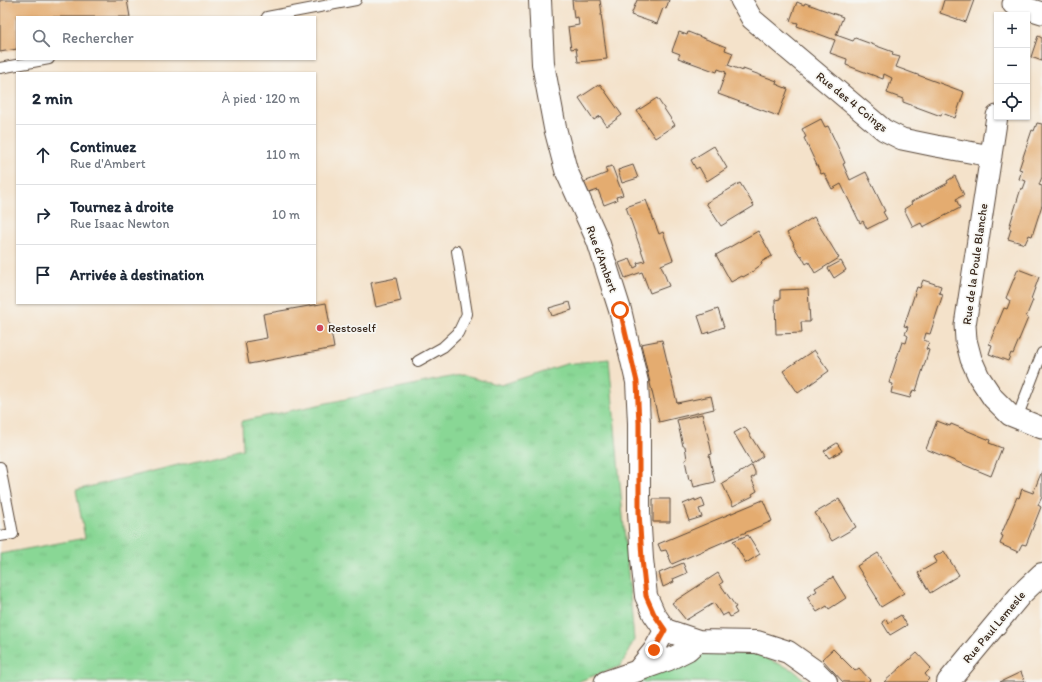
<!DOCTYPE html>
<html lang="fr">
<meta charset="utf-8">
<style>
:root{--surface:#fff;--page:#f2f2f3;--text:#1f2937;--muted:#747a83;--line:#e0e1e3}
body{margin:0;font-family:Itim,sans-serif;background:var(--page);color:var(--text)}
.controls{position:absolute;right:12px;top:12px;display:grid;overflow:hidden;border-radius:0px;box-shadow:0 1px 3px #0004}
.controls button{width:36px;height:36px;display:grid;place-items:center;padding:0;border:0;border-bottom:1px solid var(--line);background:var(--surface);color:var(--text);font:20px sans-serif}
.stop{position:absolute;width:12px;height:12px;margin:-9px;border:3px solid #ea580c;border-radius:50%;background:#fff}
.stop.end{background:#ea580c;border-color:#fff;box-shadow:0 1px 4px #0008}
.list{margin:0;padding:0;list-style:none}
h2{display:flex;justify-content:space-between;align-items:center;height:52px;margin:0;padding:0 16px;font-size:17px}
h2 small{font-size:13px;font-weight:400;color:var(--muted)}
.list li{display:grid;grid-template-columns:26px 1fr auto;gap:12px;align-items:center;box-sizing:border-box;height:60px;padding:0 16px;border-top:1px solid var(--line)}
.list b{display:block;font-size:15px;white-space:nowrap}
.list p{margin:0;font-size:13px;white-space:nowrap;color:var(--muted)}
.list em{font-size:13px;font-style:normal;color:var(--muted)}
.icon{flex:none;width:22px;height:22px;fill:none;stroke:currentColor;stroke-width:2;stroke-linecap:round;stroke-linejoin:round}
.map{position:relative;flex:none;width:1042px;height:682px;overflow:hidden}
.search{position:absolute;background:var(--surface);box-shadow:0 1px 3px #0004;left:16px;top:16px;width:300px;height:44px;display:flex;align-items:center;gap:10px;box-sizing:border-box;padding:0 14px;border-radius:0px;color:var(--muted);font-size:15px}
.panel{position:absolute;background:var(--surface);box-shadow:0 1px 3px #0004;left:16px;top:72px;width:300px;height:232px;border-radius:0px}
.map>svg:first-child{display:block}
.grass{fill:url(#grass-tufts);stroke:#62805a}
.park{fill:#89d795;stroke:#62805a}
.building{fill:#e4ac6f}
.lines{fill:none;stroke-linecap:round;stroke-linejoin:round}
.service-casing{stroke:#574638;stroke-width:12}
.minor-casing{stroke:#574638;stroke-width:23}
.tertiary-casing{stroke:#574638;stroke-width:24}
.service{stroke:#fff;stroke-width:10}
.minor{stroke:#fff;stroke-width:21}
.tertiary{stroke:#fff;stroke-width:22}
.route{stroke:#ea580c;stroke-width:5}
.poi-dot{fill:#d1495b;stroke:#f6f6f2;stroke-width:1.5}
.labels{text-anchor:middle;stroke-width:3.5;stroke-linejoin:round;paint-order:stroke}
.street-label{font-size:12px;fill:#3b2a1e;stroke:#f6f6f2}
.poi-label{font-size:12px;fill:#3b2a1e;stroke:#f6f6f2;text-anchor:start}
</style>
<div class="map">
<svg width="1042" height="682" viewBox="0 0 1042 682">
<defs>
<pattern id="grass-tufts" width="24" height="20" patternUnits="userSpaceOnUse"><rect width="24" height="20" fill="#89d795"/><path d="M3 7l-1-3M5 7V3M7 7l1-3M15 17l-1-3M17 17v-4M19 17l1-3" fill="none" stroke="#77b980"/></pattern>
</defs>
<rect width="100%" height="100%" fill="#f6f6f2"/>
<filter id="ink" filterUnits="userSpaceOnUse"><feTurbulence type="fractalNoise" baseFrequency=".025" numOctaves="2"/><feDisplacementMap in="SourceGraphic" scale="8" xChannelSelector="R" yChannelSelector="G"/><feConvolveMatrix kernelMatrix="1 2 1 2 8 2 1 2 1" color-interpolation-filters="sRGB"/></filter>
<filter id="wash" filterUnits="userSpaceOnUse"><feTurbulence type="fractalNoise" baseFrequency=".012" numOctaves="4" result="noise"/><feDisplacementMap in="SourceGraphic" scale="16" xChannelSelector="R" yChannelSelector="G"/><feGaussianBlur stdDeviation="0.9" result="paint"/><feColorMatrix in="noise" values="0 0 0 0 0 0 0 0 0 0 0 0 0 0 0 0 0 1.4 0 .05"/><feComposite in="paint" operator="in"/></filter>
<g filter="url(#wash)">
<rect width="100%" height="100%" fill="#f4e2ca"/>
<path class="grass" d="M609 359 634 640 621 666 577 682H0V554L85 538 76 490 243 449 242 421 459 375 501 385 566 364Z"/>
<path class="park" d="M706 653 756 654 793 670 807 682H628Z"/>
<g id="blocks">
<path class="building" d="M0 0H127L130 17H17V49L0 52Z
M572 0H600L602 14H601L607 59 578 62 576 48 571 49 568 27 579 25 578 17 574 18Z
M637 0H669L666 9 663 8 657 24 631 15Z
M944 0H974L966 22 940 13Z
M797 2 804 5 805 3 843 17 836 35 853 41 855 38 893 52 892 55 900 57 896 67 964 92 955 118 942 113 941 116 903 102V99L887 93 892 78 884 74 883 79 846 65 847 59 830 53 835 40 797 26 798 23 790 21Z
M679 32 687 35 688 32 726 47 725 50 733 53 728 65 743 71V69L777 81 776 84 788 89 778 116 718 94 726 72 718 69 717 72 678 58 680 54 672 51Z
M1038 36 1042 38V61L1031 57Z
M600 84 622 115 607 126 600 116 594 120 579 98Z
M657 98 675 125 655 138 637 111Z
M821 119 825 127 828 126 837 145 845 163 843 164 850 180 866 172 885 211 883 212 887 219 867 229 863 221 860 223 841 184 832 189 824 173 821 174 804 138 806 137 802 129Z
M1037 123 1042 124V177L1039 185 1042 186V205L1032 236 1029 235 1025 244 1008 239 1011 229 1009 228 1021 188 1023 189 1026 181 1019 179 1022 170 1019 169 1032 130 1034 131Z
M714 146 727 168 707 181 699 167 696 169 691 160Z
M633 165 638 178 622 183 618 170Z
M612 166 623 195 616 197 617 200 604 205 598 190 589 193 584 182 607 173 605 168Z
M955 176 964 195 956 199 960 208 923 227 921 223 913 227 904 209 912 204 911 202 948 183 947 181Z
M740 183 754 206 721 226 706 203Z
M646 200 659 234 663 232 673 260 661 265 669 286 650 293 642 272 625 278 619 263 630 259 634 268 638 266 637 263 645 261 626 207Z
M814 217 839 258 815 273 809 262 806 264 801 255 800 256 793 245 794 244 787 233Z
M758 231 772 256 761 262 762 264 754 270V271L743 277 742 276 731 282 716 255Z
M841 261 846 270 834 278 828 268Z
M1018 269 1039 277 1031 299 1033 300 1026 317 1028 318 1013 354 1011 353 1008 361 989 354 992 345 989 344 1004 308 1007 309 1010 301 1006 298Z
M396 278 401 301 376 307 371 283Z
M923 280 941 286 939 293 943 294 930 334 926 333 924 340 929 342 926 349 929 350 916 391 913 390 910 398 891 393 893 384 889 383 902 342 906 343 908 336 905 334 908 327 904 326 917 287 920 288Z
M808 289 810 322H801L802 333 776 334 775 300 780 299V290Z
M570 302 572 310 552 316 549 308Z
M326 303 334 348 249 364 245 342 267 338 263 314Z
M718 309 724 327 704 334 698 316Z
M662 340 677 403 711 396 714 409 659 422 641 344Z
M814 350 829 371 798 393 783 371Z
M702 414 709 440 712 454 709 455 715 482 694 487 692 479 689 480 685 460 687 459 685 446H683L677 420Z
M937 421 950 426 951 424 990 440 989 443 1002 448 991 476 926 449Z
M745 427 763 456 752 464 734 433Z
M837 443 842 451 829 458 824 451Z
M752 465 755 472V476L751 478 757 491 752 494 753 496 733 506 722 483 734 476Z
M1042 471V497L1038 505 1041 507 1026 545 1022 544 1018 552 1000 544 1003 536 1001 535 1017 497 1019 498 1022 489 1033 493Z
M702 498 705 507 699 509 702 517 689 521 683 504 695 499V501Z
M653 499H670V522H653Z
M839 499 856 527 832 541 815 513Z
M763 500 772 521 672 564 666 550 661 551 658 544Z
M748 535 760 554 746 563 733 541Z
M944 551 959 575 930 593 918 573 937 562 934 557Z
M878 553 904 593 881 607 876 599 877 598 857 566Z
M683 563 687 573 673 579 674 582 663 587 659 573Z
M718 573 723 582 720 584 736 607 734 608 737 613 730 617 728 613 722 616 714 603 686 620 672 603Z
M833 577 846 598 829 609 827 606 817 612 807 597 817 591 815 588Z
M901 615 907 625 890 635 882 622 886 619 888 623Z
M833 649 855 671 859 668 870 680 867 682H843L822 659Z
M917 653 931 668 925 674 929 679 926 682H884Z
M1021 672 1025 682H1000Z"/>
</g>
</g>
<g filter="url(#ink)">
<use href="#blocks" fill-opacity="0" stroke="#574638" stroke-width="1"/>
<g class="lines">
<defs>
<path id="service" d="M267 17 356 0
M0 68 49 59
M418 361 443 347 458 333 467 314 457 251
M1017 418 1042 353
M0 467 13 534 0 536"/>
<path id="minor" d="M741 0 752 19 884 130 902 139 936 146 991 156
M1013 4 1042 13
M997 116 965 325 966 340 971 359 979 377 993 398 1010 415 1042 428
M637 671 654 650 665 630
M605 682 637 671 668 660 688 650 698 641"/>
<path id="tertiary" d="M540 0 543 64 555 128 566 170 598 241 620 310 637 382 639 423V512L642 559 646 596 654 614 665 630 698 641 757 642 788 652 815 671 826 682
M948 682 1021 594 1042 574"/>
</defs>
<use href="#service" class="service-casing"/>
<use href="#minor" class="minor-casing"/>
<use href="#tertiary" class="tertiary-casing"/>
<use href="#service" class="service"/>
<use href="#minor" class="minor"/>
<use href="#tertiary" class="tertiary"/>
</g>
</g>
<g class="lines" filter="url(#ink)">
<path class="route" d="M620 310 637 382 639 423V512L642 559 646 596 654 614 665 630 654 650"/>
</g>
<circle class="poi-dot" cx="320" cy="328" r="4"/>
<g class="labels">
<g class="street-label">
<text transform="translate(852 102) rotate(39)" y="4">Rue des 4 Coings</text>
<text transform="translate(602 259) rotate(70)" y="4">Rue d'Ambert</text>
<text transform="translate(975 264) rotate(-82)" y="4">Rue de la Poule Blanche</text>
<text transform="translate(994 627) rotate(-50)" y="4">Rue Paul Lemesle</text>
</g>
<g class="poi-label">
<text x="328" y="332">Restoself</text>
</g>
</g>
</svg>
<div class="controls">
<button>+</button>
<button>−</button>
<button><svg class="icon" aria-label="locate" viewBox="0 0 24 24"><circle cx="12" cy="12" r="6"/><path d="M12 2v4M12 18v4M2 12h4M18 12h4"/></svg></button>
</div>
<div class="stop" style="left:620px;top:310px"></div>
<div class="stop end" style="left:654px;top:650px"></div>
<div class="search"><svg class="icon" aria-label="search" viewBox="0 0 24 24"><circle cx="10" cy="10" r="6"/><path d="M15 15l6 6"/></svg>Rechercher</div>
<section class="panel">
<h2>2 min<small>À pied · 120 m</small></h2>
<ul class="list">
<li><svg class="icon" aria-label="ahead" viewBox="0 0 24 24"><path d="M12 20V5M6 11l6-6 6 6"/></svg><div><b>Continuez</b><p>Rue d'Ambert</p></div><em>110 m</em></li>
<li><svg class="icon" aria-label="right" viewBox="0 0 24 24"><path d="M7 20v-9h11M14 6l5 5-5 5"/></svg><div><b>Tournez à droite</b><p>Rue Isaac Newton</p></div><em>10 m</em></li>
<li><svg class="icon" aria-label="arrive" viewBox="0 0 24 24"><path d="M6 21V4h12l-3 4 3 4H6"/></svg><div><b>Arrivée à destination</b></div></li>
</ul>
</section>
</div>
